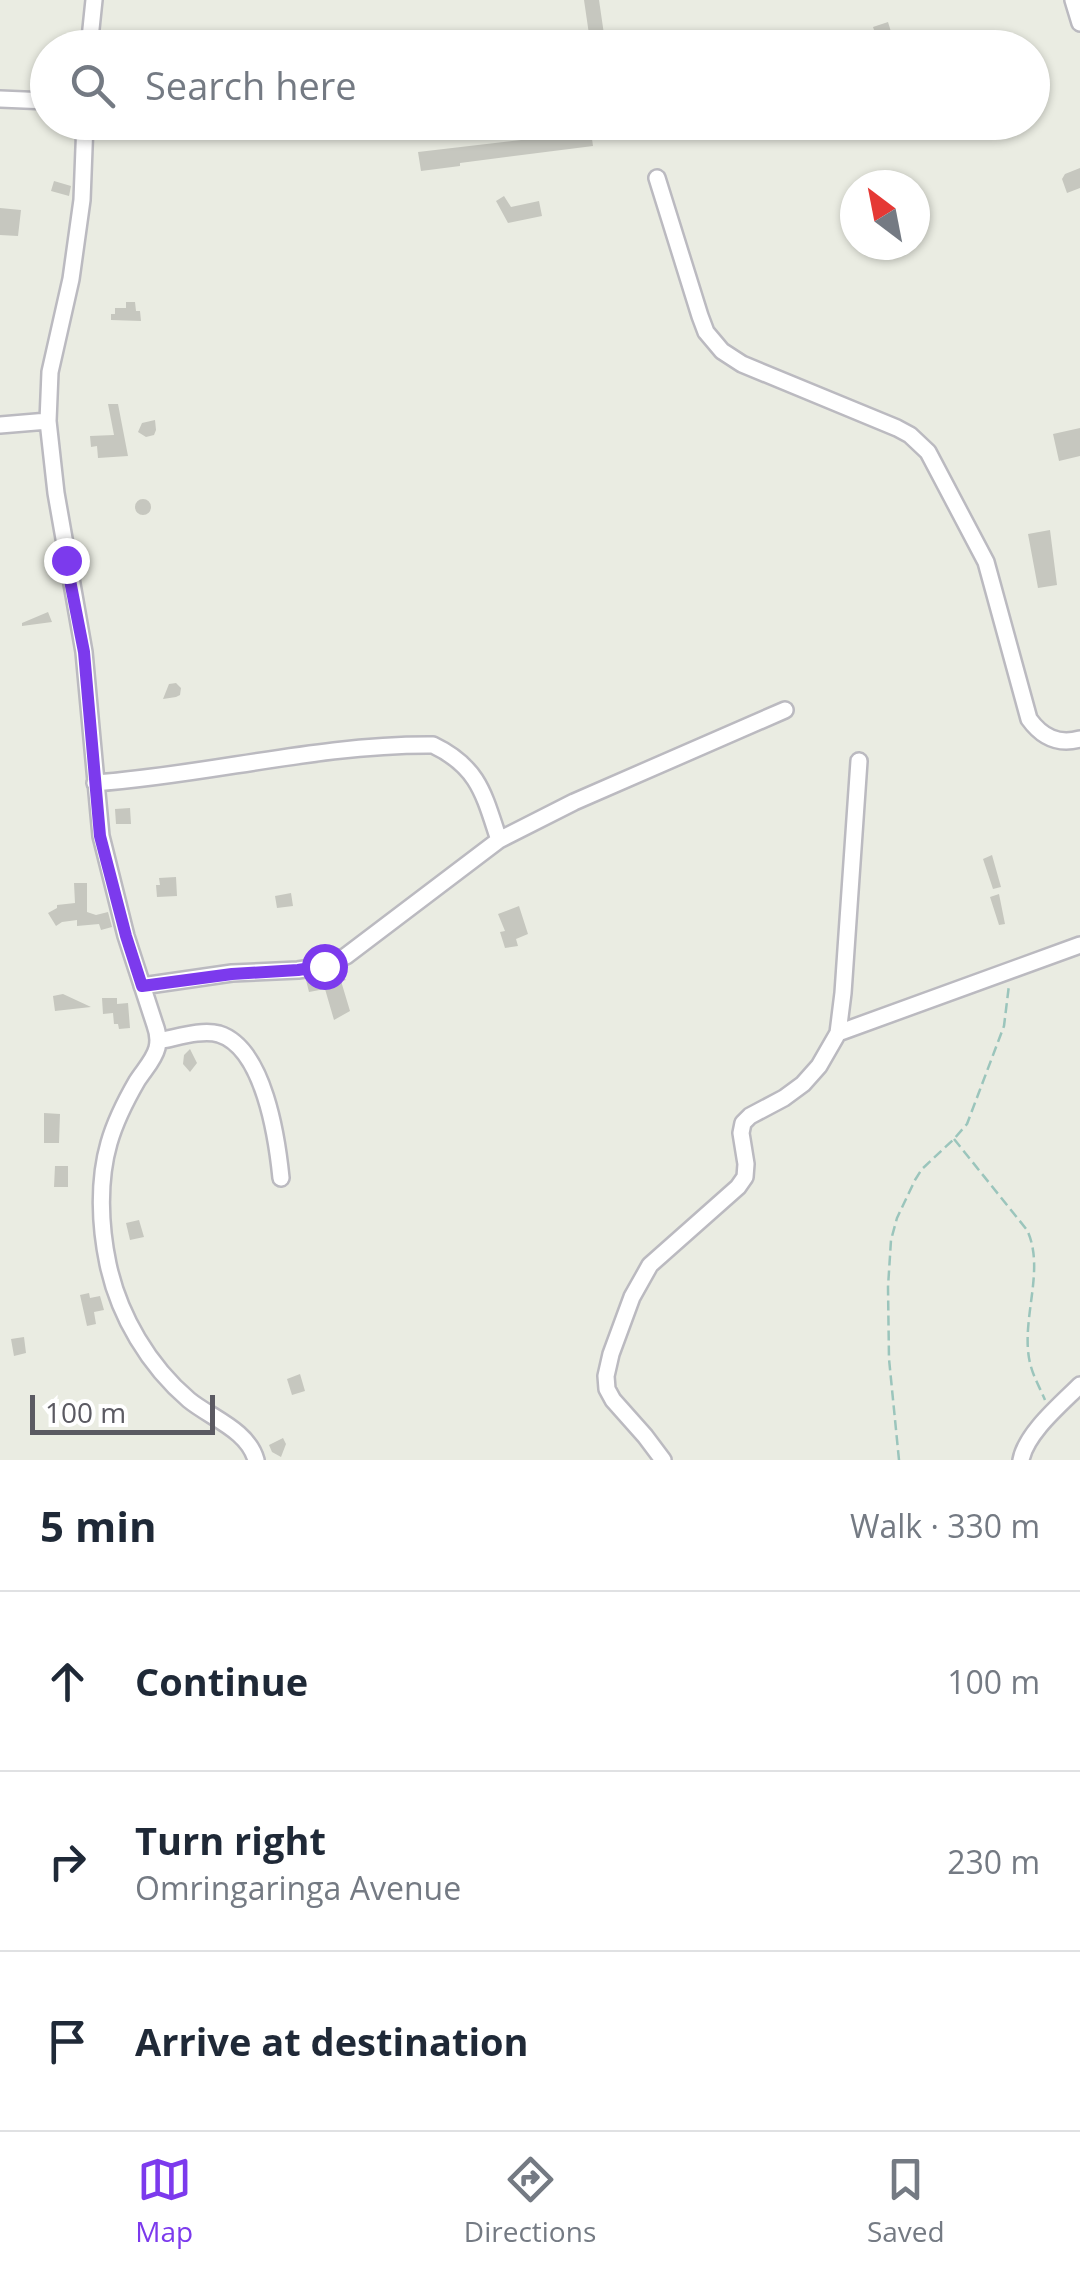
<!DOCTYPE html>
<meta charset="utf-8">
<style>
:root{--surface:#fff;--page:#f6f6f7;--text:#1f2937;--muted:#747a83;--line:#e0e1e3;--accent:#7c3aed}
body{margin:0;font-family:"Open Sans",sans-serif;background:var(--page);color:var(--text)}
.compass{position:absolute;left:840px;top:170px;width:90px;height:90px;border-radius:50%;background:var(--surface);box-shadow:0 2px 8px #0004;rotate:328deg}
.scale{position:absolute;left:30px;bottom:25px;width:185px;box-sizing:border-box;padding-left:10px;border:5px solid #5b5a62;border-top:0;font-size:28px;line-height:35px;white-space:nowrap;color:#5b5a62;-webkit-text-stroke:8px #fff;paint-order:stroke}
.stop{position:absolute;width:30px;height:30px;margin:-22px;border:8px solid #7c3aed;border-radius:50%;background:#fff}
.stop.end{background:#7c3aed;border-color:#fff;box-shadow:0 2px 10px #0008}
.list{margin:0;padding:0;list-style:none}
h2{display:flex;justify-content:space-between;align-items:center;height:130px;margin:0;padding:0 40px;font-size:42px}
h2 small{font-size:32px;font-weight:400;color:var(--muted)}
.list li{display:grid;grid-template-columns:65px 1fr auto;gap:30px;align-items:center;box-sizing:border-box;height:180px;padding:0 40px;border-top:2px solid var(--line)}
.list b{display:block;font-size:38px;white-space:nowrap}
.list p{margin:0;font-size:32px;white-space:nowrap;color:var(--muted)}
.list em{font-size:32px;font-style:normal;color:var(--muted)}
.icon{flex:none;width:55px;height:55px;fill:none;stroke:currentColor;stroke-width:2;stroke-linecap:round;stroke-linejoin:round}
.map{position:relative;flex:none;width:1080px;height:1460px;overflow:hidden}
.search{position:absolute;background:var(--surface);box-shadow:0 2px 8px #0004;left:30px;right:30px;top:30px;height:110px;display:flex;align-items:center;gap:25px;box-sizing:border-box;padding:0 35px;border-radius:55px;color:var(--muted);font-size:38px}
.sheet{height:670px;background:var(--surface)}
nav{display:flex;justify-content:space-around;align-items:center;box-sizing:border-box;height:140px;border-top:2px solid var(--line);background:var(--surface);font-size:28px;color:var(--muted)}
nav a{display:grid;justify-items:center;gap:5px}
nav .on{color:var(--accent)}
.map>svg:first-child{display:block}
.building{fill:#c6c7bf}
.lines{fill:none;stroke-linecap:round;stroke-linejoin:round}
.minor-casing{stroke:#bbbac0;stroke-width:20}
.path{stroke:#9bc5bc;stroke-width:2.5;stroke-dasharray:10 5;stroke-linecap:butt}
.minor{stroke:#fff;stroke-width:15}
.route{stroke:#7c3aed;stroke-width:12}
</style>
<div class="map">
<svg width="1080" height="1460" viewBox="0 0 1080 1460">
<rect width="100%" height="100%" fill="#eaece2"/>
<path class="building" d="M584 0H599L606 48H591Z
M888 22 896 48H880L873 27Z
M591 132 593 146 460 163V166L421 171 418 152Z
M1080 168V188L1067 193 1062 179 1065 174Z
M54 181 71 186 69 196 51 191Z
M504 196 511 207 539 201 542 216 508 223 496 201Z
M0 208 21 210 18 236 0 235Z
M126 302H135L136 311H140L141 321 111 320V314H115V308H126Z
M108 404H118L128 456 98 458 97 446 91 447 90 436 114 435Z
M155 420 156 430 154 435 146 437 138 432 142 423Z
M1080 428V456L1059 461 1053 434Z
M135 507a8 8 0 1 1 16 0a8 8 0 1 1-16 0Z
M1050 530 1057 585 1038 588 1028 534Z
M48 612 52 622 22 626V623Z
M176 683 181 688 180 695 176 697 163 699 169 684Z
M130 808 131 824H116L115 809Z
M992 855 1001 887 993 889 983 859Z
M176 877 177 896 157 897 156 885H160L159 878Z
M74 883H87V912L96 915 108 912 112 927 101 930 99 924 77 926V920L62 922 56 926 48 913 57 908V905L75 903Z
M291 893 293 906 277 908 275 896Z
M999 894 1005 924 999 925 990 897Z
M519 906 528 934 516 939 518 946 505 948 500 932 505 931 498 914Z
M338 972 346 980 341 981 350 1011 334 1020 325 989 309 992 306 980 326 977Z
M63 994 91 1007 55 1011 53 996Z
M102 998H117V1004L128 1003 130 1028 119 1029 118 1024H114L113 1013 103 1014Z
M190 1049 197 1063 190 1072 183 1064 184 1055Z
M44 1113 60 1114 59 1143H44Z
M55 1166H68V1187H54Z
M139 1220 144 1237 130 1240 126 1223Z
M89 1293 90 1298 100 1296 104 1310 94 1312 96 1324 87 1326 80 1295Z
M24 1337 26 1353 14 1356 11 1339Z
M300 1374 305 1391 292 1395 287 1379Z
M283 1438 286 1444 281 1457 272 1452 269 1445Z"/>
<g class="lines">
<defs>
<path id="minor" d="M1073 0 1080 23
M89 48 94 0
M0 99 48 101
M85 122 82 200 71 279 50 372 48 421 56 493 84 652 101 836 126 936 155 1025C158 1033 159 1040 157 1048 154 1060 144 1070 137 1081 126 1100 115 1122 109 1143 98 1181 100 1226 108 1264 119 1316 149 1366 189 1400 211 1418 248 1430 256 1460
M657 178 700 316 706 332 722 351 742 364 897 428 910 435 928 452 986 562 1029 719C1042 737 1058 745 1080 739
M0 425 48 421
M95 783C208 775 319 744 433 745 479 767 484 795 499 840
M142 986 232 973 298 970 324 966 346 956 499 840 574 802 785 710
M838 1033 1080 945
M158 1041C176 1038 201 1029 219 1034 264 1048 277 1138 281 1178
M663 1460 645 1436 613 1400 607 1389 606 1376 611 1354 632 1297 650 1265 738 1187 745 1177 746 1164 741 1133 743 1123 750 1116 784 1098 803 1084 819 1066 838 1033 843 993 859 761
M1021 1460C1026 1433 1061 1404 1080 1385"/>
</defs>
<use href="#minor" class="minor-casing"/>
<path class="path" d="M954 1139 1027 1230C1046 1270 1020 1320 1030 1363 1033 1376 1040 1388 1045 1400
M899 1460 889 1359 888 1287 891 1240 897 1218 915 1180 922 1169 954 1139 967 1124 1004 1026 1009 985"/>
<use href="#minor" class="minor"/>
</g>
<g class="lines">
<path class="route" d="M66 560 84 652 100 836 126 936 142 986 232 974 298 970 324 966"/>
</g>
</svg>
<svg class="compass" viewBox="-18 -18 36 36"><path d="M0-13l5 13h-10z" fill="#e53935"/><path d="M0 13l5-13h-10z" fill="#747a83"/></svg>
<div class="scale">100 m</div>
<div class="stop" style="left:324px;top:966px"></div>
<div class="stop end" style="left:66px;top:560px"></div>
<div class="search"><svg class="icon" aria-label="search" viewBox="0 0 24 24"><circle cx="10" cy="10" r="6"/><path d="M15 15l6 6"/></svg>Search here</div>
</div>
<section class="sheet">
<h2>5 min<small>Walk · 330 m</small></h2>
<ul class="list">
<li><svg class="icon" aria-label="ahead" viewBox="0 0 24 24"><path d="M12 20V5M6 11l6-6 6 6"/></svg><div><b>Continue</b></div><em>100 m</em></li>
<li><svg class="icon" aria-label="right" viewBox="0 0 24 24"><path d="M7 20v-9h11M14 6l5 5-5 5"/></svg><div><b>Turn right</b><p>Omringaringa Avenue</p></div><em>230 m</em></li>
<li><svg class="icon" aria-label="arrive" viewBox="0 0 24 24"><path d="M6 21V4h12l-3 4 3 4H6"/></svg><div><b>Arrive at destination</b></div></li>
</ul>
</section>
<nav>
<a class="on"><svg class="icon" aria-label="map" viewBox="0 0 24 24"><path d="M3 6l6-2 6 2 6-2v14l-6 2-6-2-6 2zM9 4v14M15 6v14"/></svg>Map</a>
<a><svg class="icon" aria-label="directions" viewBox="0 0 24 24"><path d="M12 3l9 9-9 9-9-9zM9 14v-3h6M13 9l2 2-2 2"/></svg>Directions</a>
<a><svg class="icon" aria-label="saved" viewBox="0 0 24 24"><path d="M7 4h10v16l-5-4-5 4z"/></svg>Saved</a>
</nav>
